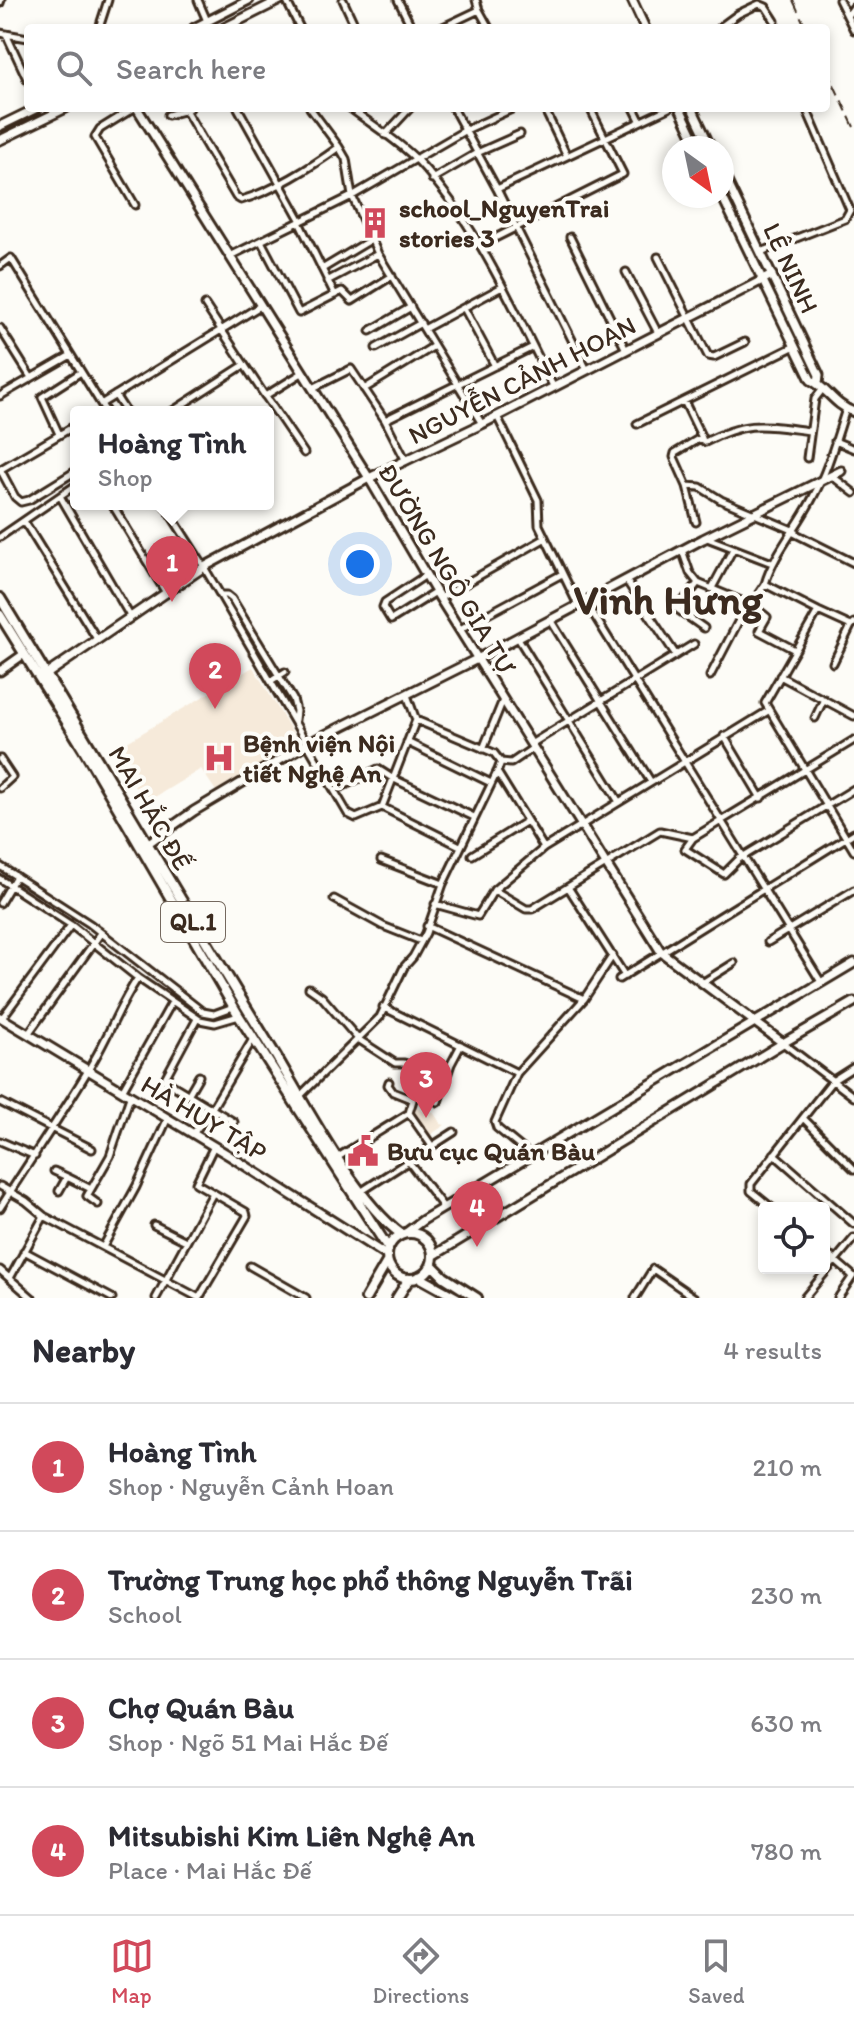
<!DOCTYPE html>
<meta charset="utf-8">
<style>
:root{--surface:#fff;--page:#f7f7f7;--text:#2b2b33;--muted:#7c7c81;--line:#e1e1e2;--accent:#d1495b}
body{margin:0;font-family:Itim,sans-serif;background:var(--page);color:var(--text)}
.controls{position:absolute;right:24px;bottom:24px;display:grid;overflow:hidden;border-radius:8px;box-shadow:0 4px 12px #0003}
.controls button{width:72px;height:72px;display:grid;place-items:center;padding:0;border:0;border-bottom:2px solid var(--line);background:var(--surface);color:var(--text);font:40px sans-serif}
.compass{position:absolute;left:662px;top:136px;width:72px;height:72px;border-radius:50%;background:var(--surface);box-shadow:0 4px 12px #0003;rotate:147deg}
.you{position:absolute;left:360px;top:564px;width:28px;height:28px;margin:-20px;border:6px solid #fff;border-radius:50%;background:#1a73e8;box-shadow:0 0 0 12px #1a73e833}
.badge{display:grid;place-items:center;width:52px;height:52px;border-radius:50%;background:var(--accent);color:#fff;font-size:26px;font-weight:700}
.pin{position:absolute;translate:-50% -66px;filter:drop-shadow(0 2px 4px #0008)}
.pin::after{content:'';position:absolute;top:42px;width:28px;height:24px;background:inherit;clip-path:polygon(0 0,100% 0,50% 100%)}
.popup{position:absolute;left:70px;top:406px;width:204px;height:104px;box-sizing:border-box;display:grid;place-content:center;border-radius:8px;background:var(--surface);filter:drop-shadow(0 2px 6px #0005);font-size:26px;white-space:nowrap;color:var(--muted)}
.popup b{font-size:30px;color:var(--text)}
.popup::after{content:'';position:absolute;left:50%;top:100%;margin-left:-16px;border:16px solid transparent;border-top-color:var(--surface)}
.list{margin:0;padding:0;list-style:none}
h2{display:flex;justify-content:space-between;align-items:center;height:104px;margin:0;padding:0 32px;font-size:34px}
h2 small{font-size:26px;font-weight:400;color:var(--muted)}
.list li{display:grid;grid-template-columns:52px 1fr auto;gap:24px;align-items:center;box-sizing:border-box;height:128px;padding:0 32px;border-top:2px solid var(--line)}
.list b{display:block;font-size:30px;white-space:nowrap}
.list p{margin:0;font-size:26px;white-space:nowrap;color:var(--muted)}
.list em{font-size:26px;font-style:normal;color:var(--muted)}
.icon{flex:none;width:44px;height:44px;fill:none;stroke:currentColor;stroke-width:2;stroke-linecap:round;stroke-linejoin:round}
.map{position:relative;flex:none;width:854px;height:1298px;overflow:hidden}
.search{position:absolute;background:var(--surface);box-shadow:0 4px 12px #0003;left:24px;right:24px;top:24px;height:88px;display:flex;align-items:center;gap:20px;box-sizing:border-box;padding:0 28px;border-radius:8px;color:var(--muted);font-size:30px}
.sheet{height:616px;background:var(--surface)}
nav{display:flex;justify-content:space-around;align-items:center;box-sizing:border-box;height:112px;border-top:2px solid var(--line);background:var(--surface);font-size:22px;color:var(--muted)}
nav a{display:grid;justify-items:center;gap:4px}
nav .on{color:var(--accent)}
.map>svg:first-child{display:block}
.built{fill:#f6eada}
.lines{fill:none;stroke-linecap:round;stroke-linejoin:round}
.street-casing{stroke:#3b2a1e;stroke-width:11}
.secondary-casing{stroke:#3b2a1e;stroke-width:13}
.primary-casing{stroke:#3b2a1e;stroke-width:14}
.street{stroke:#fdfcf7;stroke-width:5}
.secondary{stroke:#fdfcf7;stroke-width:7}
.primary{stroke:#fdfcf7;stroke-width:8}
.rail{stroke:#3b2a1e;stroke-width:2;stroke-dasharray:12 6;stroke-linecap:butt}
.labels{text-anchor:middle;stroke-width:8;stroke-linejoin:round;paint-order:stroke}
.shield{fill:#fdfcf7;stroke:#75695f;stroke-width:2}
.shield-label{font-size:24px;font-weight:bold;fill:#3b2a1e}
.poi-label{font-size:26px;font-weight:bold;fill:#3b2a1e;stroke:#fdfcf7;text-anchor:start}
.street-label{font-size:26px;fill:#3b2a1e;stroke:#fdfcf7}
.town-label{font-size:42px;font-weight:bold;fill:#3b2a1e;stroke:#fdfcf7}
</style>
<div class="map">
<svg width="854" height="1298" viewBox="0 0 854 1298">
<rect width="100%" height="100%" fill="#fdfcf7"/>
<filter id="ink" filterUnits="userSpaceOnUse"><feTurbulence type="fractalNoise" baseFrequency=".0125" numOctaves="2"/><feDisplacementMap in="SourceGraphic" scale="16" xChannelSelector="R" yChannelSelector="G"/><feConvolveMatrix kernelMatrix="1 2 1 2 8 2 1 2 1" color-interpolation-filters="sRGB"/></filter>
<g filter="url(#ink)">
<path class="built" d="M253 667 296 738V747L218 794 201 769 145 803 112 751Z
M418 1107 421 1111 433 1112 441 1124 445 1125 427 1137 411 1112Z"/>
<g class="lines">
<defs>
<path id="street" d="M198 0 207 21
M286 0 300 28
M343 0 356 28
M398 0 412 28
M839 0 854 30
M0 3 1 0
M479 10 489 28
M847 16 854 7
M99 28 108 0
M441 28 479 10 476 0
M719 28 738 14 759 4 766 7 775 21
M0 33 28 38
M6 34 28 81
M134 108 100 129 95 137 135 205
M190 108 186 110 187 113 236 197 241 200C272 192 313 166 339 147L310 108
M238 108 301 221
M350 108C372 125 399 141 418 161 478 225 513 308 553 386
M453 108 497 189 587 370
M544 108 567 156
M634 108 640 120
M168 115 186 110
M385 135 410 108
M339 147 346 159 352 196 378 254 482 424
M432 179 477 153 520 134
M497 189 669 108
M299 222 335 295
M570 237 626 350
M261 241 299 313 342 291 352 301 392 276
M481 245 623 174 590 108
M761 252 845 219 850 210 806 108
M230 256 352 196 464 131 514 108
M658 257 708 356 714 357 745 342
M0 266 11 258 106 412
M322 269 372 239
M626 272 658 333
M327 281 378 254
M205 305 265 396 302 373
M464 308 495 366
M0 328 30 376
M424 329 502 287
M370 331 411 307
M376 348 421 323
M313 388 351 369 385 420 406 461
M364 389 434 346
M115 395 126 412
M0 396 71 355
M266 397 304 453
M684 401 702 438
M101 404 260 306
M846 409C836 439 828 470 813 497 798 527 774 553 765 584L818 611 765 703 854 851
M171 412 244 365
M497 416 538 500 539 525 578 605
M385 420 533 347
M637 424 795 346
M59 434 42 397 81 372
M835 441 854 449
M807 458 815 399 822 390
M0 469 15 497 21 502 29 500 76 471
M1 469 76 425
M832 476 854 493
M687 486 700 487 721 500 795 531
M60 496 130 616
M112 504 166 593
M164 504 204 567 348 814 356 818 382 807
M24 521 97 639
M696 522 687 486 674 457 675 453 700 438 705 442C749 420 762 425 810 431
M794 533 854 563
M0 537 76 485
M707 538 772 563
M682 550 690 573 698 583
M426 575 385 602 383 607 391 620 436 592
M626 580 676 655
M712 588 733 549
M222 595H227L232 599 293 699 296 711 295 720
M440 598 544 539
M586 602 821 982
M752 605 767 617 759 631 795 650
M818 611 851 626 854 623
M551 621 651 782
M704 628 677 609 698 583 751 605 765 584
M460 629 562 574
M518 638 619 802
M833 663 851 626
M710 676 747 605
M780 676 854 716
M271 681 285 672
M407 695 416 720 382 807 460 846
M815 718 824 699
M724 736 761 798
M854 740 693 838 685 849 724 874 739 859 854 789
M407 742 491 783
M531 744 694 644
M483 749 503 700
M0 759 12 777 0 788
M501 762 511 763 533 748
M497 772 544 848
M335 790 378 769 392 778 474 817
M472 855 527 821
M381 860 443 884
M0 866 90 924 203 1012 214 1014 233 1007
M0 879 71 925 138 978 200 1020 215 1023 239 1016
M568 887 625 976
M494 890 526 909H532L660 831 693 838
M334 899 383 926 421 941
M0 903 16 876
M435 904 478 916 494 890 544 848 768 711
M427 926 584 999
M768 942 854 890
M619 979 854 833
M702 983 734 963
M309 988 322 997 358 1039 395 1063H404L416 1069
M383 1007 517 1073
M2 1018 71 925
M197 1019 164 1080 234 1122
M28 1034 101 933
M783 1043 854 1097
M389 1082 388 1085 393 1092 413 1100 409 1113
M122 1091 172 1002
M188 1095 199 1076
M300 1096 380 1017 404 967 413 957 426 933 443 884 498 770 501 762 494 753 416 720
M0 1102 92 1149
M438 1102 451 1064 461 1045
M803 1118 854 1169
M193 1134 211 1110 253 1039
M0 1141 35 1156
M774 1154 854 1224
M530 1155 497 1128 495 1122 517 1073 584 999 613 955
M338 1157 409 1113 432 1146
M409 1162 444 1208
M54 1171 67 1177
M0 1186 26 1201 44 1216 199 1298
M59 1191 67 1177 91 1189
M362 1191 454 1132
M98 1204 87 1196 110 1156 130 1097
M0 1208C31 1158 65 1111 94 1060 110 1033 120 1004 138 978
M772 1208 751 1191V1184L832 1081 854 1067
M154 1225 186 1241
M103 1247 136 1187 168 1118
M24 1251 112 1298
M824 1251 853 1276 838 1298
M250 1266 306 1298
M0 1270 32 1298
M10 1278 44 1216
M156 1298 213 1193
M199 1298 247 1216 246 1212 196 1183 214 1146
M635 1298 653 1269 695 1298
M804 1298 854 1238"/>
<path id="secondary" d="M632 0 645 28
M194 28 249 0
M224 28 280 0
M137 108 369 478 436 592 661 952 783 1043
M680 108 699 148
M692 108 711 148
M0 126 37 108
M0 140 66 108
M722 171 819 375 818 383
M722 196 811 380C827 388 834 405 854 412
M0 671 24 654
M47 674 204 567 369 478 482 424 772 275
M147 844 194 811 307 744 477 659 703 539 841 471
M0 1017 230 1156 386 1255
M407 1232 423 1220 854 963
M433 1256 783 1043 854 1002"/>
<path id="primary" d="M0 598C93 750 182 904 276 1056 307 1108 354 1199 401 1234
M0 615 83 748 239 1016 388 1248
M387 1256a23 23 0 1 1 46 0a23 23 0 1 1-46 0Z
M432 1265 444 1277 477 1298
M419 1277 457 1298
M366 1298 387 1262
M397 1298 409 1279"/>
</defs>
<use href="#street" class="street-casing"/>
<use href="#secondary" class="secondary-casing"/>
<use href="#primary" class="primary-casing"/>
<use href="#street" class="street"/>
<use href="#secondary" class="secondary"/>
<use href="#primary" class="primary"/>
<path class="rail" d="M793 0 806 28
M826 68 854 127"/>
</g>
</g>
<defs>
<symbol id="building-bare" viewBox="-9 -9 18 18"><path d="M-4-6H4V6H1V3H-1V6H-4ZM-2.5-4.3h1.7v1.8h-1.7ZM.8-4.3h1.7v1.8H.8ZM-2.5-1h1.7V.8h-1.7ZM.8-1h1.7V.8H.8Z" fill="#d1495b" stroke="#fdfcf7" stroke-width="2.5" paint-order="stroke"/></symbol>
<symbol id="hospital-bare" viewBox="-9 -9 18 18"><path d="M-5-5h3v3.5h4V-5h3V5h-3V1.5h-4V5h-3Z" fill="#d1495b" stroke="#fdfcf7" stroke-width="2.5" paint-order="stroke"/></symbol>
<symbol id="civic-bare" viewBox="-9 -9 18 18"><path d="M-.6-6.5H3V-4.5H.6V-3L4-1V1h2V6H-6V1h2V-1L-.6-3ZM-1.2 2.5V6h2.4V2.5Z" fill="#d1495b" stroke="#fdfcf7" stroke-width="2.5" paint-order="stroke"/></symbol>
</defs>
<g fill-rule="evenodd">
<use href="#building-bare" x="353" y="201" width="44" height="44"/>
<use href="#hospital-bare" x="197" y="736" width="44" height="44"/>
<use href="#civic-bare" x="341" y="1129" width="44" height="44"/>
</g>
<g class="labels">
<rect class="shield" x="161" y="902" width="64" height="40" rx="6"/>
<g class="shield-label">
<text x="193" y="930">QL.1</text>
</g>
<g class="poi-label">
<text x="399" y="217">school_NguyenTrai<tspan x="399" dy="30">stories 3</tspan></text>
<text x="243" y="752">Bệnh viện Nội<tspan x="243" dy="30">tiết Nghệ An</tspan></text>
<text x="387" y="1160">Bưu cục Quán Bàu</text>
</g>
<g class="street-label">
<text transform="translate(791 268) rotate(65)" y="9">LÊ NINH</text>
<text transform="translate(522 380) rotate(-27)" y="9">NGUYỄN CẢNH HOAN</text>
<text transform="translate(447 569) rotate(59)" y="9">ĐƯỜNG NGÔ GIA TỰ</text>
<text transform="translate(150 808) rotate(60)" y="9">MAI HẮC ĐẾ</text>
<text transform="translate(204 1118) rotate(31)" y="9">HÀ HUY TẬP</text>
</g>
<g class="town-label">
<text x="668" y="614">Vinh Hưng</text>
</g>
</g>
</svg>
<div class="controls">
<button><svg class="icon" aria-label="locate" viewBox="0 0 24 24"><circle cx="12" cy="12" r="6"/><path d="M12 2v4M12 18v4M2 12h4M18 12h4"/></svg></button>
</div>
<svg class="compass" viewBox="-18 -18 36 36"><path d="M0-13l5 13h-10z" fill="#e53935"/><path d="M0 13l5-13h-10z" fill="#7c7c81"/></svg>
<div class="you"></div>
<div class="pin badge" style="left:172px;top:602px">1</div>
<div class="popup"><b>Hoàng Tình</b>Shop</div>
<div class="pin badge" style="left:215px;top:709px">2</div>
<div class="pin badge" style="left:426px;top:1118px">3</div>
<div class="pin badge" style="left:477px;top:1247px">4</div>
<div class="search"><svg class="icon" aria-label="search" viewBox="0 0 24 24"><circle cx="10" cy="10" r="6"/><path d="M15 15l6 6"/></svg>Search here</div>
</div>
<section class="sheet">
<h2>Nearby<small>4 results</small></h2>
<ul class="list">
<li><span class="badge">1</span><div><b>Hoàng Tình</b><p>Shop · Nguyễn Cảnh Hoan</p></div><em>210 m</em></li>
<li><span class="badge">2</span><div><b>Trường Trung học phổ thông Nguyễn Trãi</b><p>School</p></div><em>230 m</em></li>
<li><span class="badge">3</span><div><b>Chợ Quán Bàu</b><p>Shop · Ngõ 51 Mai Hắc Đế</p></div><em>630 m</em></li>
<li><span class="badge">4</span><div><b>Mitsubishi Kim Liên Nghệ An</b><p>Place · Mai Hắc Đế</p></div><em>780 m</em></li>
</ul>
</section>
<nav>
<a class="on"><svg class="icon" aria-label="map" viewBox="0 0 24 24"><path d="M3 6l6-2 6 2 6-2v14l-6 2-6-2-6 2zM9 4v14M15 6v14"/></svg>Map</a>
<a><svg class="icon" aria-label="directions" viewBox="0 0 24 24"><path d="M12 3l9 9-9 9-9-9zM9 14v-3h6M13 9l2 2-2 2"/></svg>Directions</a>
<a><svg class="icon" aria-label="saved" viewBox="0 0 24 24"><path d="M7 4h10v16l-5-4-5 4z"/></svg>Saved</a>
</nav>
